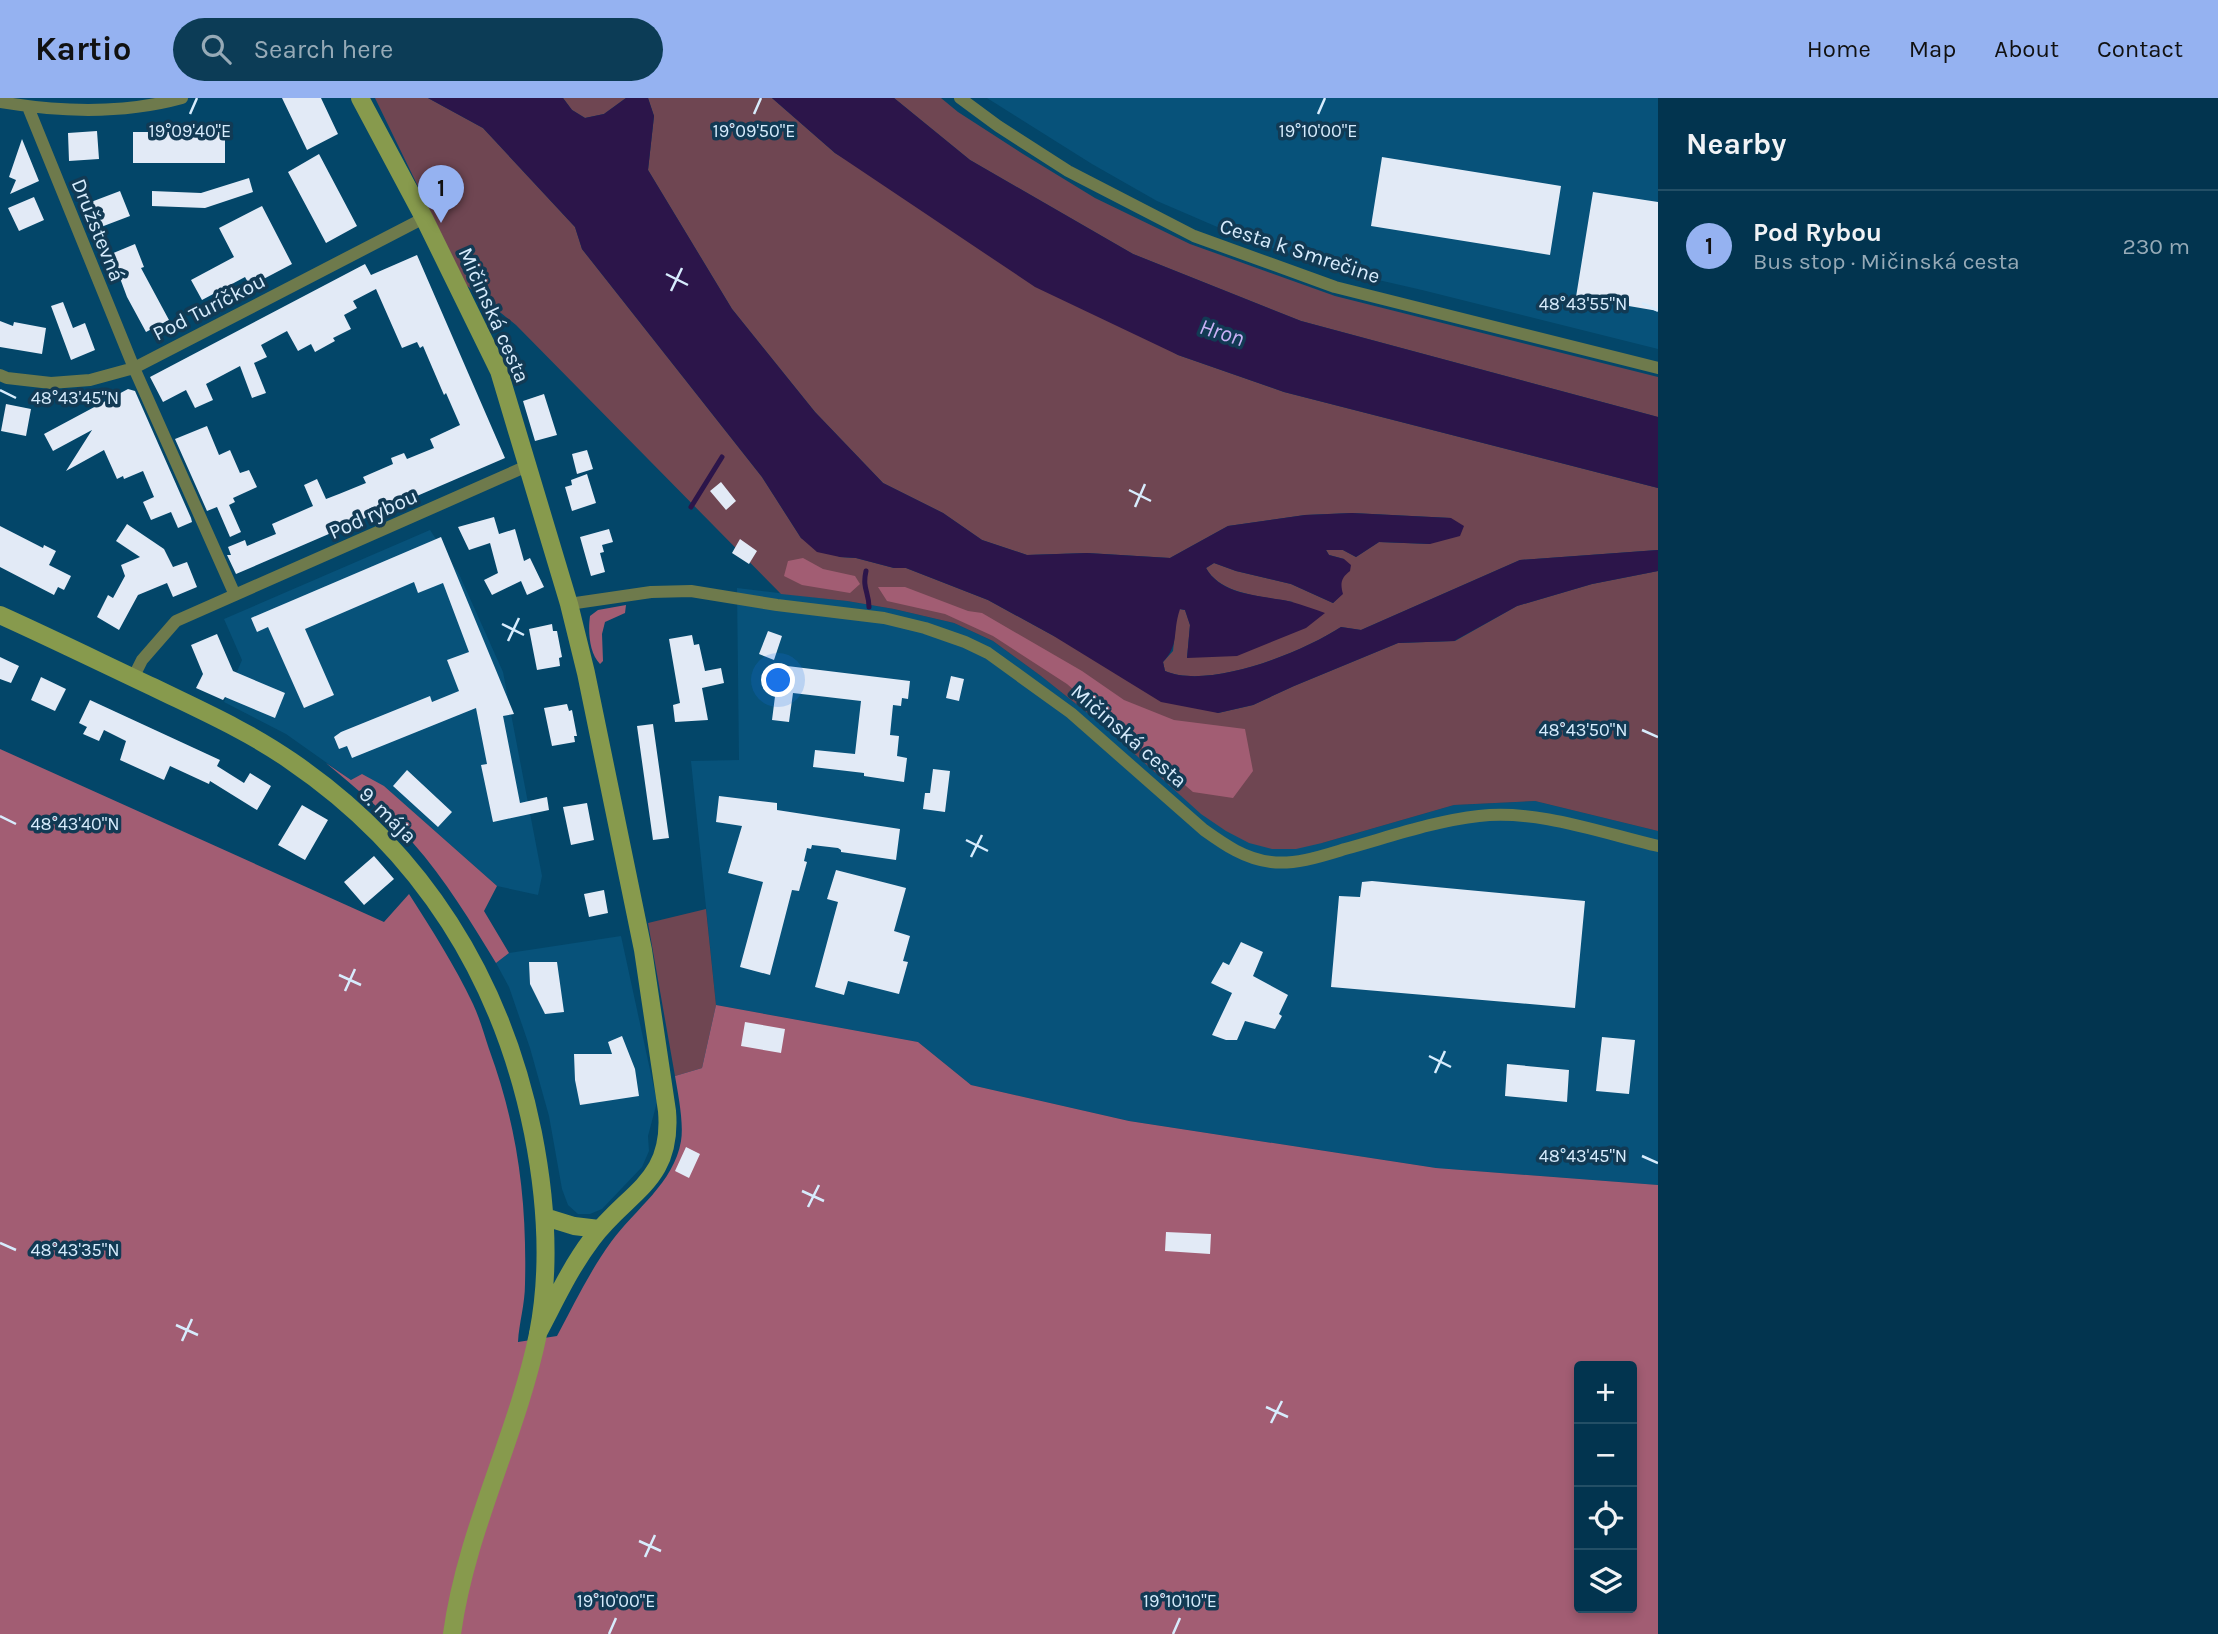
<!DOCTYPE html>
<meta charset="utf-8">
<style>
:root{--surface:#02344f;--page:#0c3c56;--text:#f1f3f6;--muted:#96aab7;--line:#234f66;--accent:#95b2f1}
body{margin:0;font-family:Karla,sans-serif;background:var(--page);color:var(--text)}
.controls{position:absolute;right:21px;bottom:21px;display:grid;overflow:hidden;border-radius:7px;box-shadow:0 4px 10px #0003}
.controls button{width:63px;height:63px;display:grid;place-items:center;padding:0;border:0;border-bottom:2px solid var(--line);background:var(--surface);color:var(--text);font:35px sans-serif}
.you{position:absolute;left:779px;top:583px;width:24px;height:24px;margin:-18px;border:5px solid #fff;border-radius:50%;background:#1a73e8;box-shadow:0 0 0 10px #1a73e833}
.badge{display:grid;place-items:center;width:46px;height:46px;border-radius:50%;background:var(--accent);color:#111;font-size:23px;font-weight:700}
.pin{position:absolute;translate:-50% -58px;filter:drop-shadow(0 2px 4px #0008)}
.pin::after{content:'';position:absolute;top:37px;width:24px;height:21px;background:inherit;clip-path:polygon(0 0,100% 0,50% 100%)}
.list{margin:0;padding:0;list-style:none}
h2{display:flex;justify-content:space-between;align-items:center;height:91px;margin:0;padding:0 28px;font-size:30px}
h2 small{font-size:23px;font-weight:400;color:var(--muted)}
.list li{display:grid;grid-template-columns:46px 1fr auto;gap:21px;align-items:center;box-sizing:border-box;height:112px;padding:0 28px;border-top:2px solid var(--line)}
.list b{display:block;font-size:26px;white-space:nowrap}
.list p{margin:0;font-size:23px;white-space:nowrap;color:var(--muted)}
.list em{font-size:23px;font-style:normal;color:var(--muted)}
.icon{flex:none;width:38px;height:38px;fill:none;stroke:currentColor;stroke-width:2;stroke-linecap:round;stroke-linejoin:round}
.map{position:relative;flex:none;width:1658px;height:1536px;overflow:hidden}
header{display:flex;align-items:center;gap:42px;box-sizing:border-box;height:98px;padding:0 35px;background:var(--accent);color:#111}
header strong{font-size:33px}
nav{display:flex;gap:38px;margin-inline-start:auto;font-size:24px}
.search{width:490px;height:63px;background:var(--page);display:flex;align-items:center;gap:18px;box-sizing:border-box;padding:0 24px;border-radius:38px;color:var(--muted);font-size:26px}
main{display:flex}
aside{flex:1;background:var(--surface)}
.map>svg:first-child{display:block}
.built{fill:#07527a}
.green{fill:#6f4652}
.forest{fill:#a25d73;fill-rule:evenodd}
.water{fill:#2c154a}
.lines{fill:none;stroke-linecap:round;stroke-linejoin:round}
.stream{stroke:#2c154a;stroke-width:5}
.building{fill:#e2eaf6}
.street{stroke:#6e7a4c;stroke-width:12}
.secondary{stroke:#879a4d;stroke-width:18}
.ticks{fill:none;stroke:#d7ecfd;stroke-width:2.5}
.labels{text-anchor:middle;stroke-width:7;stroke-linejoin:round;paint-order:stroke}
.street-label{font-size:21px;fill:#d7ecfd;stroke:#123a54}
.water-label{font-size:23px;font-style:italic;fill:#c9b1f5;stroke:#123a54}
.ticks-label{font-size:18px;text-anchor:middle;fill:#d7ecfd;stroke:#123a54;stroke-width:7;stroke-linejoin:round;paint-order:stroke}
</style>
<header>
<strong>Kartio</strong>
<div class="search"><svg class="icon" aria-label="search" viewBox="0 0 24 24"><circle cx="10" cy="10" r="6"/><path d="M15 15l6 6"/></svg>Search here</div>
<nav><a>Home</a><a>Map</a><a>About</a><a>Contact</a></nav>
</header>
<main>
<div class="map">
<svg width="1658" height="1536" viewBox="0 0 1658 1536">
<rect width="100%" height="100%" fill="#034669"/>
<path class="built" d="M987 0H1658V251L1422 192 1326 170 1229 134 1157 103 1092 66Z
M430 432 459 476 503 574 542 778 538 797 497 788 384 688 351 682 286 636 224 604 242 562 224 521Z
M737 490 847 503 894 511 954 525 993 543 1041 578 1105 629 1153 671 1322 745 1454 707 1535 703 1658 733V1087L1436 1070 1129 1023 971 987 918 944 716 907 691 663 739 662Z
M621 838 657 1004 648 1038 649 1053 642 1069 602 1111 590 1116H578L568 1107 562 1091 549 1018 530 950 509 889 496 865 509 855Z"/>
<path class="green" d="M375 0H428L483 30 575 129 582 151 762 379 801 440 840 459 856 460 894 470H906L988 502 1052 537 1218 615 1253 607 1294 588 1398 545 1455 543 1517 508 1592 486 1658 473V733L1535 703 1454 707 1322 745 1296 751H1272L1249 745 1226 733 1201 716 1105 629 1041 578 993 543 954 525 894 511 847 503 781 496 516 227 466 187Z
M563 0H626L604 16 585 20 572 12Z
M648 0H772L835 55 1178 257 1284 294 1658 390V452L1520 462 1361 532 1341 529C1303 554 1209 592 1165 573L1163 564 1173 553 1176 524 1179 511 1185 512 1190 527 1187 560 1293 504C1264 498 1222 498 1206 470L1214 465 1236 473 1291 486 1333 505 1342 496 1340 487 1344 461 1329 457 1326 452H1343L1356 459 1379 444 1430 446 1451 420 1352 415 1305 417 1228 428 1170 460 1087 455 1027 457 982 442 943 415 883 385 815 314 732 211 648 72 654 18Z
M894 0H941L958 14 1023 56 1095 100 1190 146 1335 198 1658 279V319L1301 223 1133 156 970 62Z
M706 811 716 907 702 970 675 978 648 825Z"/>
<path class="forest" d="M803 460 823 471 855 478 860 486 850 495 802 487 784 478 788 463Z
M878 489H905L968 513 982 515 1082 573 1124 602 1174 622 1245 631 1253 673 1233 700 1193 694 1067 586 993 538 945 516 887 503Z
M626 507 625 515 605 524 602 536 603 563 600 566C589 555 588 533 590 518L598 512Z
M0 651 384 824 409 796C432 832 455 868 473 906 480 921 484 936 489 951 518 1030 527 1103 525 1186 525 1206 519 1225 518 1244L557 1238C574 1206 590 1173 611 1144 635 1111 674 1085 681 1043 684 1025 678 996 675 978L702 970 716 907 918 944 971 987 1129 1023 1436 1070 1658 1087V1536H0ZM1579 1268H1632V1510H1579Z
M326 665 351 682 362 676 384 688 497 788 484 813 509 855 496 865C471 824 445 781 413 745 387 716 356 690 326 665Z"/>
<path class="water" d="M428 0H563L572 12 585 20 604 16 626 0H648L654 18 648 72 732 211 815 314 883 385 943 415 982 442 1027 457 1087 455 1170 460 1228 428 1305 417 1352 415 1451 420 1464 428 1460 438 1430 446 1379 444 1356 459 1343 452H1326L1329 457 1344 461 1351 467 1350 473C1341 480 1340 485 1343 496L1333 505 1291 486 1236 473 1214 465 1206 470C1222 499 1264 497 1292 504 1303 507 1314 511 1325 515L1306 530 1237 558 1187 560 1190 527 1185 512 1180 511C1172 534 1180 546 1163 564L1165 573C1209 592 1303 554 1341 529L1361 532 1520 462 1658 452V473L1592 486 1517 508 1454 543 1398 545 1294 588 1253 607 1218 615 1161 604 1052 537 988 502 906 470H894L856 460 840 459 817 454 801 440 762 379 582 151 575 129 483 30Z
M772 0H894L970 62 1133 156 1301 223 1658 319V390L1284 294 1178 257 1035 189 835 55Z"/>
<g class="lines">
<path class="stream" d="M691 409 722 359
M866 473C862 491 869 494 869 509"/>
</g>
<path class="building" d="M282 0H321L338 36 307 52Z
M97 33 99 61 69 63 68 35Z
M133 34H225V65H133Z
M22 41 39 83 10 96 16 82 9 79Z
M319 56 357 128 326 145 288 74Z
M1382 59 1561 88 1550 157 1371 128Z
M249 80 253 94 205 110 152 108V93L201 95Z
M120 93 130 118 101 129 91 104Z
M1593 94 1658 104V213L1576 199Z
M34 99 44 122 19 133 8 110Z
M262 108 292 166 250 188 245 179 202 202 191 182 234 159 219 130Z
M135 146 144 169 141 170 169 222 146 234 127 199 111 156Z
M417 157 505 360 236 476 227 457H231L228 449 245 442 247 448 276 436 272 426 313 408 304 387 317 381 326 401 339 396 366 385 363 379 393 366 391 360 404 355 407 361 434 350 430 341 460 327 446 295 444 297 423 248 420 250 417 244 402 250 376 191 353 203 357 210 344 217 351 231 333 240 335 243 315 254 311 246 298 253 287 233 261 247 267 259 254 265 266 295 252 300 240 268 206 286 213 302 195 310 186 292 163 304 150 279 365 166 371 177Z
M63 204 73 230 85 225 95 252 71 262 51 208Z
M0 223 13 228 14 224 46 230 42 256 0 249Z
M128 291 135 293 191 420 192 424 178 430 171 414 151 422 143 404 154 399 143 373 124 381 123 378 117 381 104 352 66 373 92 332 53 353 44 336Z
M544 296 557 337 535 343 523 303Z
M6 306 31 311 26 338 1 333Z
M207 328 219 357 230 352 240 375 249 372 257 389 233 400 235 404 229 407 241 434 230 439 217 409 207 413 175 341Z
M587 352 593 371 577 376 572 356Z
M587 376 596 405 572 413 565 389 572 387 571 382Z
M721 384 736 403 726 412 710 393Z
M494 419 499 436 515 431 524 463 530 460 544 489 527 497 521 483 492 497 484 482 498 475 490 445 469 452 458 429Z
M127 426 164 451 173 469 187 464 197 489 173 499 167 485 138 497 119 532 97 519 108 497 113 500 125 478 121 467 140 459 116 443Z
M0 428 43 450 44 447 56 453 49 467 71 478 64 492 58 489 54 497 0 469Z
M609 431 613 444 602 447 604 454 600 455 605 474 591 478 580 439Z
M441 439 514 616 503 618 520 705 547 699 549 712 493 724 481 667 487 666 476 610 352 660 347 648 339 651 334 639 341 634 430 598 432 604 459 593 447 562 469 554 443 485 418 495 414 484 305 531 334 597 304 610 268 529 257 534 251 520Z
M740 441 757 453 749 466 732 455Z
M552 526 553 533H557L562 559 559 560 560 568 537 572 529 531Z
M768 533 782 538 774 562 759 556Z
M217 536 233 573 285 595 275 620 225 599 223 602 196 590 203 576 191 547Z
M692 537 694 547 699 546 705 573 721 570 724 585 702 590 708 622 675 624 673 607 680 605 669 541Z
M0 559 19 568 11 585 0 581Z
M779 567 910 583 908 601 902 600 901 608 893 607 890 637 899 638 897 658 907 660 904 684 864 678V675L813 669 815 652 855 656 861 603 793 595 789 624 772 622Z
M951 578 964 581 959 603 946 600Z
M41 579 66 591 55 613 31 602Z
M90 602 220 662 217 668 244 685 250 675 271 688 257 712 210 683 209 686 170 668 164 682 120 662 126 643 104 632 99 643 83 636 87 629 79 625Z
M567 606 569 613 572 612 577 638H574L575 644 552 648 544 610Z
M653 626 669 740 653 742 637 628Z
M933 671 950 673 945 714 923 711 925 695H930Z
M407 672 452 714 438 729 393 688Z
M719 698 777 705V712L900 731 896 762 841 754V752L838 750 812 747 811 751 807 750 804 763 807 764 799 793 792 792 770 877 740 869 763 784 728 775 742 728 716 724Z
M587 705 594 742 571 747 563 709Z
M302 707 328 722 305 762 278 747Z
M374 758 394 781 364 807 344 784Z
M836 772 906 790 894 833 910 838 903 863 908 864 899 896 848 883 844 897 815 889 838 804 827 801Z
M1372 783 1585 803 1575 910 1331 889 1339 798 1360 799 1362 784Z
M604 792 608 815 589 819 584 796Z
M1241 844 1263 854 1253 878 1288 897 1279 916 1282 918 1275 931 1245 923 1237 942H1226L1212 937 1232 895 1211 885 1223 864 1229 867Z
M529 864H557L564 914 545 916 530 886Z
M745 924 785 931 781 955 741 948Z
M622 938 635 971 639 998 580 1007 575 982 574 956H612L608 944Z
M1602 939 1635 942 1629 996 1596 993Z
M1507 966 1569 972 1567 1004 1505 998Z
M686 1049 700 1056 689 1080 675 1073Z
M1166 1134 1211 1136 1210 1156 1165 1153Z"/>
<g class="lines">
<path class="street" d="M960 0 998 28 1068 73 1194 138 1335 189 1658 270
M0 4C59 14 124 16 182 0
M28 9 134 270 235 497
M0 277 7 280 51 285 90 282 134 270 424 120
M569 506 651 494 691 493 777 507 884 520 925 530 965 544 988 555 1071 615 1204 732C1225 747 1245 761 1271 764 1295 767 1322 758 1345 751 1389 739 1434 723 1479 718 1537 711 1602 735 1658 748
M133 580 142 562 176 523 527 368"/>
<path class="secondary" d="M360 0 424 120 499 273 569 506 586 575 643 852 667 1013C673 1084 628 1093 592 1141 570 1170 555 1203 538 1235
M0 517C51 540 102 565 153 589 200 612 248 633 291 663 422 752 502 881 533 1035 546 1101 551 1170 538 1236 517 1338 466 1432 452 1536
M545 1119 574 1128 599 1131"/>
</g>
<path class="ticks" d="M190 16 197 0M754 16 761 0M1318 16 1325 0M666 176 688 187M671 193 682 170M1642 205 1658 213M0 292 16 300M1129 392 1151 403M1135 409 1145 386M502 526 524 537M508 543 519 520M1642 632 1658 639M0 718 16 726M966 742 988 753M971 759 982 737M339 877 361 887M345 893 355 871M1429 958 1451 969M1435 975 1445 953M1642 1058 1658 1065M802 1093 824 1103M808 1109 819 1087M0 1145 16 1152M176 1227 198 1237M182 1243 192 1221M1266 1309 1288 1319M1271 1325 1282 1303M639 1443 661 1453M645 1459 655 1437M609 1536 616 1520M1173 1536 1180 1520"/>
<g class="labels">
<g class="street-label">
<text transform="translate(98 132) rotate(68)" y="7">Družstevná</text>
<text transform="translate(1300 153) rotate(18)" y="7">Cesta k Smrečine</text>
<text transform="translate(209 209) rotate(-27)" y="7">Pod Turíčkou</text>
<text transform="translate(494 217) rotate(66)" y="7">Mičinská cesta</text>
<text transform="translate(373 416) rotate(-24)" y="7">Pod rybou</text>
<text transform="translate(1129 638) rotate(41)" y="7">Mičinská cesta</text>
<text transform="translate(388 717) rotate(44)" y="7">9. mája</text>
</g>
<g class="water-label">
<text transform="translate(1222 234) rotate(17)" y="8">Hron</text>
</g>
</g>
<g class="ticks-label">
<text x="190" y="39">19°09'40"E</text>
<text x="754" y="39">19°09'50"E</text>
<text x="1318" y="39">19°10'00"E</text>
<text x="1583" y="212">48°43'55"N</text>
<text x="75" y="306">48°43'45"N</text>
<text x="1583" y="638">48°43'50"N</text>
<text x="75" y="732">48°43'40"N</text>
<text x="1583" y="1064">48°43'45"N</text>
<text x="75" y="1158">48°43'35"N</text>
<text x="616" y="1509">19°10'00"E</text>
<text x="1180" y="1509">19°10'10"E</text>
</g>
</svg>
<div class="controls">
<button>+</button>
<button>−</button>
<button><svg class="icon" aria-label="locate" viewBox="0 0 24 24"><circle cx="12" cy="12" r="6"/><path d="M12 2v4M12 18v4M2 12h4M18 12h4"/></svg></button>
<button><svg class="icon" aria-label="layers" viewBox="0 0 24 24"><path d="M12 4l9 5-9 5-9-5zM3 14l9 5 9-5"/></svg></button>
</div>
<div class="you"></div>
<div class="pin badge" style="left:441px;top:125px">1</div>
</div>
<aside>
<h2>Nearby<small></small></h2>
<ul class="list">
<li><span class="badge">1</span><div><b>Pod Rybou</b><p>Bus stop · Mičinská cesta</p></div><em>230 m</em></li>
</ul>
</aside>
</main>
